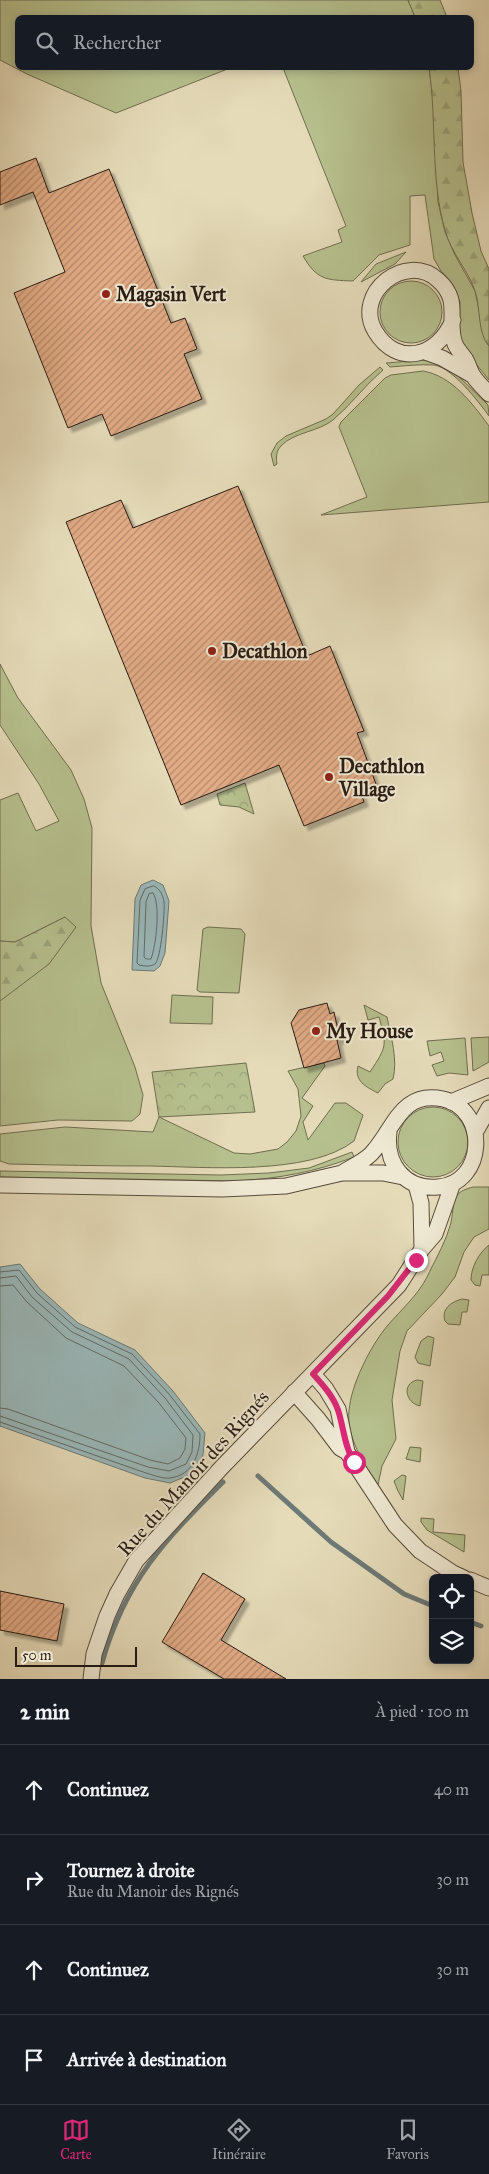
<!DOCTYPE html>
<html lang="fr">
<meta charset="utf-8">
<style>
:root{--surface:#171b24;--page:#242831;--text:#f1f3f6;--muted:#9ea1a6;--line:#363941;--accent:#db2777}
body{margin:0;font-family:"IM FELL Great Primer",serif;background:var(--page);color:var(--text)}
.controls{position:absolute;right:15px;bottom:15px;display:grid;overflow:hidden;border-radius:8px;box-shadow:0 2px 8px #0003}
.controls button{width:45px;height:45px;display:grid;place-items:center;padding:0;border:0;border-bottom:1px solid var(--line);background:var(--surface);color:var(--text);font:25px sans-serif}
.scale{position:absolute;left:15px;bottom:12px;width:122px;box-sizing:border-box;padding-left:5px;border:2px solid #291c13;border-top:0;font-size:14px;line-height:18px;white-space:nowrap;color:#291c13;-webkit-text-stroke:4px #eee8d2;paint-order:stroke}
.stop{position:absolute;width:15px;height:15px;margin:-11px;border:4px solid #db2777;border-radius:50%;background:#fff}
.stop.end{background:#db2777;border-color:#fff;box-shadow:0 1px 5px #0008}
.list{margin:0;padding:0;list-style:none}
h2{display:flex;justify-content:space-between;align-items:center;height:65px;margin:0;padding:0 20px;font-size:21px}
h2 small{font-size:16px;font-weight:400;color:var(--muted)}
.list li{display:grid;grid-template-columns:32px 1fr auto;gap:15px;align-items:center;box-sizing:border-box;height:90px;padding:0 20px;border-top:1px solid var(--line)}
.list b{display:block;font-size:19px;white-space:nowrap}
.list p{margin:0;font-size:16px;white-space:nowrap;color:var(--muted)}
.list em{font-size:16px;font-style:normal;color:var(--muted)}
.icon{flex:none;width:28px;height:28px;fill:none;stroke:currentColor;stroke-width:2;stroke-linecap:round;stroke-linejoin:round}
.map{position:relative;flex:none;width:489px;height:1679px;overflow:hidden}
.search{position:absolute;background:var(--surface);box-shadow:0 2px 8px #0003;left:15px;right:15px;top:15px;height:55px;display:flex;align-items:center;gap:12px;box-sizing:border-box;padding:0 18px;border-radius:8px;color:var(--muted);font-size:19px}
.sheet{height:425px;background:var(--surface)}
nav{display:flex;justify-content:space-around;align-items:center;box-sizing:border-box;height:70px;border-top:1px solid var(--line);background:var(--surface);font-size:14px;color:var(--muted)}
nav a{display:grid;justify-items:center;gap:2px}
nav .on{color:var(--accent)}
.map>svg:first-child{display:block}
.green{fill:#b6c08e;stroke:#706e50}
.forest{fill:url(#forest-firs);stroke:#706e50}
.park{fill:url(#park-crowns);stroke:#706e50}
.water{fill:#9ab8ba;stroke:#6d7a77}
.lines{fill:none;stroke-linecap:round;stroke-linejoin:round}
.shore{stroke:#626a66;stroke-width:1}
.stream{stroke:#6d7a77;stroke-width:5}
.building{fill:url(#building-hatch);stroke:#291c13;filter:url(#shadow)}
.minor-casing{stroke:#584c3c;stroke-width:17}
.minor{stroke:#eee8d2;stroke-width:15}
.route{stroke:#db2777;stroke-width:6}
.poi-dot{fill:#8f2418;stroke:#eee8d2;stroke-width:2}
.labels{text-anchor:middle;stroke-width:4;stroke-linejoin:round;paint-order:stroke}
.poi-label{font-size:20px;font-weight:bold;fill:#291c13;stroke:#eee8d2;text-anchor:start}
.street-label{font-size:20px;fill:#291c13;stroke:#eee8d2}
</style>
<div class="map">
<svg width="489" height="1679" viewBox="0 0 489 1679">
<defs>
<pattern id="forest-firs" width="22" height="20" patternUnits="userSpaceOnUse" patternTransform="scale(1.25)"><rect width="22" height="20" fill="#b6c08e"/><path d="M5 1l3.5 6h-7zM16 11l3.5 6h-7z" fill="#9ca47a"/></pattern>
<pattern id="park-crowns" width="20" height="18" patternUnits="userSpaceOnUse" patternTransform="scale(1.25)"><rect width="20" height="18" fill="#b6c08e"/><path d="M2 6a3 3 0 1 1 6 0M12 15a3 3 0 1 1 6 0" fill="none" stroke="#9ca47a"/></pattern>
<pattern id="building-hatch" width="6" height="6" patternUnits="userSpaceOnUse" patternTransform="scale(1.25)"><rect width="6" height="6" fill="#e1ab85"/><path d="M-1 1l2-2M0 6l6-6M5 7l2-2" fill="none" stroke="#b68a6c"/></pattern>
<filter id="shadow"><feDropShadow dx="4.5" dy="4.5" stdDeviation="1" flood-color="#0004"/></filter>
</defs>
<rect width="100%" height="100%" fill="#e5dbb9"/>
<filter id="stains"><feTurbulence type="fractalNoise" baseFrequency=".004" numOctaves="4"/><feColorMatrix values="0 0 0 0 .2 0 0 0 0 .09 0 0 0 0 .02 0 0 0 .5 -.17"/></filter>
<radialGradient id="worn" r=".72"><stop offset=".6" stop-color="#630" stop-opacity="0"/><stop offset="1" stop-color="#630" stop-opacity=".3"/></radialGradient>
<path class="green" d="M0 0H408L415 17 18 18V68H230L116 113 27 74 0 60Z
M283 68H429L433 98 438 202 445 232 455 255 475 291 486 342 489 346V380L464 349 459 335 460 302 451 282 441 271 434 259 425 195 410 196V245L379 255 353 281C326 280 317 280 303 256L342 242 338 230 346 226Z
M406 252 395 264 361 282 376 264Z
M380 312a31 31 0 1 1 62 0a31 31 0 1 1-62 0Z
M422 360 437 362 453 371 488 405 489 416C478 401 453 368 434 365 420 364 404 366 390 367L386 363Z
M380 367 383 370C365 385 351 405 333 420 318 432 294 432 281 446 276 451 276 458 277 464L274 466 271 454 277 443 286 436 326 419 333 414 359 385Z
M423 371C452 376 472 403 489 426V502L321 515 367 497 339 427 341 422 385 378 391 375Z
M0 664 18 698 71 770 84 799 92 828 91 926 101 983 135 1067 143 1095 140 1114 132 1121 58 1120 0 1126V1000L65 917 15 942 0 941V800L18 793 36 831 59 821 39 784 0 725Z
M208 927 241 929 245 934 239 993 200 992 197 990 203 929Z
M172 995 213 997 212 1024 170 1023Z
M364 1005 387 1017C391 1037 398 1060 393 1079L385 1084 378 1093C366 1087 354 1081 358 1066L370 1072C387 1046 387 1046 379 1017L368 1020Z
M489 1037V1062L473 1071 471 1038Z
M465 1038 468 1075 449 1073 437 1076 432 1065 444 1061 441 1052 430 1056 427 1041Z
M324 1063 325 1066 302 1098 313 1106 303 1122 308 1140 335 1103H346L363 1115 354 1141C309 1176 205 1167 150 1166 103 1166 56 1165 9 1164L0 1161V1134L65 1127 153 1132 159 1117 234 1153 250 1154 278 1149 287 1142 296 1131 301 1116 298 1089 288 1071Z
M398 1142a35 35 0 1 1 70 0a35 35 0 1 1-70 0Z
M352 1152 354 1157C315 1172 281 1178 239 1181L0 1177V1171L221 1175 269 1173 309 1168Z
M473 1187H489V1229L474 1237 464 1252 455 1277 442 1294 407 1331 400 1351 392 1400 396 1439 382 1466 378 1485C364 1465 346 1436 349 1411 351 1384 371 1345 388 1325 401 1310 418 1295 427 1277 434 1262 444 1245 449 1229 453 1219 452 1207 455 1199 458 1191 466 1189 473 1187Z
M489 1245V1275H482L480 1286 475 1285 471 1280C471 1267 479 1253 489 1245Z
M462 1299 469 1300 467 1312H462L460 1325 448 1324 445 1321C441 1309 451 1302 462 1299Z
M428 1336 434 1338 430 1366 418 1363 415 1357 421 1341Z
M417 1380 423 1381 420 1406C406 1403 401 1384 417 1380Z
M410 1447 421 1448 420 1462 406 1459Z
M402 1475 406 1476 403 1500 398 1491 394 1481Z
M421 1518 434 1519 433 1532 465 1535 464 1552 427 1530 421 1522Z"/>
<path class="forest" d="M408 0H440L447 17H415Z
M429 68H458L461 91 463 162 472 213 481 251 489 269V346C477 333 481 308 475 291 468 270 451 253 445 230 430 178 437 121 429 68Z
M65 917 76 927 49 964 0 1001V941L15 942Z"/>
<path class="park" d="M245 783 254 814 239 807 220 805 217 794Z
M246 1063 255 1112 159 1117 152 1072Z"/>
<path class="water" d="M153 880 163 885 169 901 165 953 160 966 154 971 132 970 135 899 141 885Z
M20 1264 40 1289 78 1323 135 1350 173 1391 205 1433 203 1455 194 1473 170 1483 145 1478 0 1426V1267Z"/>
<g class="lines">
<path class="shore" d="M154 886C160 889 163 895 164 902 165 911 161 959 155 964 151 967 144 966 139 965L137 963 140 900 145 889Z
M153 893C161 904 156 946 151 959H146L144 957 146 902 149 894Z
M0 1272 19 1270 37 1293 75 1327 132 1354 169 1394 200 1434C200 1454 193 1475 170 1478 163 1479 153 1475 146 1473L0 1422
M0 1278 16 1276 32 1297 72 1332 129 1359 165 1398 193 1435 192 1452 186 1464 169 1471 148 1467 0 1416
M0 1286 13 1285 27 1302 66 1338 124 1366 159 1403 186 1438 185 1449 180 1458 168 1464 150 1460 8 1409 0 1408"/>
<path class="stream" d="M258 1476 331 1542 404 1594 433 1606
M470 1622 481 1626
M102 1663C125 1581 164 1541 223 1482"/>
</g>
<path class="building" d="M36 158 49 193 109 169 171 323 185 318 197 349 184 354 202 399 111 436 102 414 68 428 14 293 65 272 33 192 0 205V172Z
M238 486 307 656 330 646 364 731 357 733 376 784 360 790 364 802 304 826 279 765 181 805 66 522 121 500 133 528Z
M327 1003 330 1014 334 1012 340 1039 337 1040 341 1058 304 1068 291 1023 299 1010Z
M203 1573 245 1599 221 1640 286 1679H224L162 1642Z
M0 1591 64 1604 57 1641 0 1630Z"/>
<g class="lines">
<defs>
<path id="minor" d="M453 320C438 357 397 368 375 331 353 293 406 251 438 280 462 301 446 320 455 344 457 349 462 354 466 360 469 365 470 372 474 377 478 383 484 388 489 394
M425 352 442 358 472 375
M451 1102 489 1086
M476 1131 489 1108
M342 1173C351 1167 363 1162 371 1154 394 1130 400 1090 443 1099 489 1109 486 1184 438 1187 404 1190 385 1163 389 1132
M0 1185 222 1189 286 1186 342 1173H383L403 1177
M416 1185 421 1203 422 1249
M313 1374 326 1389 338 1409 347 1452 395 1525 420 1551 453 1573 464 1578
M294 1392 318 1419 340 1448 347 1452
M470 1580 489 1588
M91 1679 94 1654 107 1616 117 1594 136 1561 222 1467 399 1285 422 1249 435 1234 453 1183"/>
</defs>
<use href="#minor" class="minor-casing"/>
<use href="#minor" class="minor"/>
</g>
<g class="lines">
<path class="route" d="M354 1462C344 1446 344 1428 338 1410 333 1396 323 1385 313 1374L388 1296 416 1260"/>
</g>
<g class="poi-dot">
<circle cx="106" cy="294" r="5"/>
<circle cx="212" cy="651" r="5"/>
<circle cx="329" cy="777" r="5"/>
<circle cx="316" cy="1031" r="5"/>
</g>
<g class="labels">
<g class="poi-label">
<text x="116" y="301">Magasin Vert</text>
<text x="222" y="658">Decathlon</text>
<text x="339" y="773">Decathlon<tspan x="339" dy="23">Village</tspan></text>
<text x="326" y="1038">My House</text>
</g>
<g class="street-label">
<text transform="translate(193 1473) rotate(-48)" y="7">Rue du Manoir des Rignés</text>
</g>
</g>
<rect width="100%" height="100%" filter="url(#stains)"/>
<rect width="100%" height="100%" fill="url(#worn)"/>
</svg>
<div class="controls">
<button><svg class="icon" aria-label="locate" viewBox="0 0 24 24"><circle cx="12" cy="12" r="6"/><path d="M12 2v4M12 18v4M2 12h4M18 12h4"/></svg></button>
<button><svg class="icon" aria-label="layers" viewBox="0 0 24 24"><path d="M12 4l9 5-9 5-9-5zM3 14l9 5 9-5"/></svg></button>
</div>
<div class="scale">50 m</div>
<div class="stop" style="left:354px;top:1462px"></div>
<div class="stop end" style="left:416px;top:1260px"></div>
<div class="search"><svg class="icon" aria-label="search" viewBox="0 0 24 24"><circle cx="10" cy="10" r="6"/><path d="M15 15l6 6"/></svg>Rechercher</div>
</div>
<section class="sheet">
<h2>2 min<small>À pied · 100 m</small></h2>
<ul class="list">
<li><svg class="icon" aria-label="ahead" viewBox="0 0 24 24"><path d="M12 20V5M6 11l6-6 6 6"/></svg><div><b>Continuez</b></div><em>40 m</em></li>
<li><svg class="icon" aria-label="right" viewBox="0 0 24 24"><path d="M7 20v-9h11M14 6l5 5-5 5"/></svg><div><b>Tournez à droite</b><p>Rue du Manoir des Rignés</p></div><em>30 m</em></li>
<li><svg class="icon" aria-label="ahead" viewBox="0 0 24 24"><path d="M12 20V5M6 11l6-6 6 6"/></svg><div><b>Continuez</b></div><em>30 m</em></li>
<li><svg class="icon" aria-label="arrive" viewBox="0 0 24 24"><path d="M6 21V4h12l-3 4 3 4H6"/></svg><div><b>Arrivée à destination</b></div></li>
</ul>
</section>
<nav>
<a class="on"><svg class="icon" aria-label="map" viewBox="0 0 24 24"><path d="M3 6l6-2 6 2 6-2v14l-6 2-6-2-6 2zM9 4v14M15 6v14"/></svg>Carte</a>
<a><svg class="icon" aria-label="directions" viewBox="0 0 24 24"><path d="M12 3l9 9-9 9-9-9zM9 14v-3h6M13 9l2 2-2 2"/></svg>Itinéraire</a>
<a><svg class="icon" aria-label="saved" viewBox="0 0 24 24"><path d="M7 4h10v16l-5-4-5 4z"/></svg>Favoris</a>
</nav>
